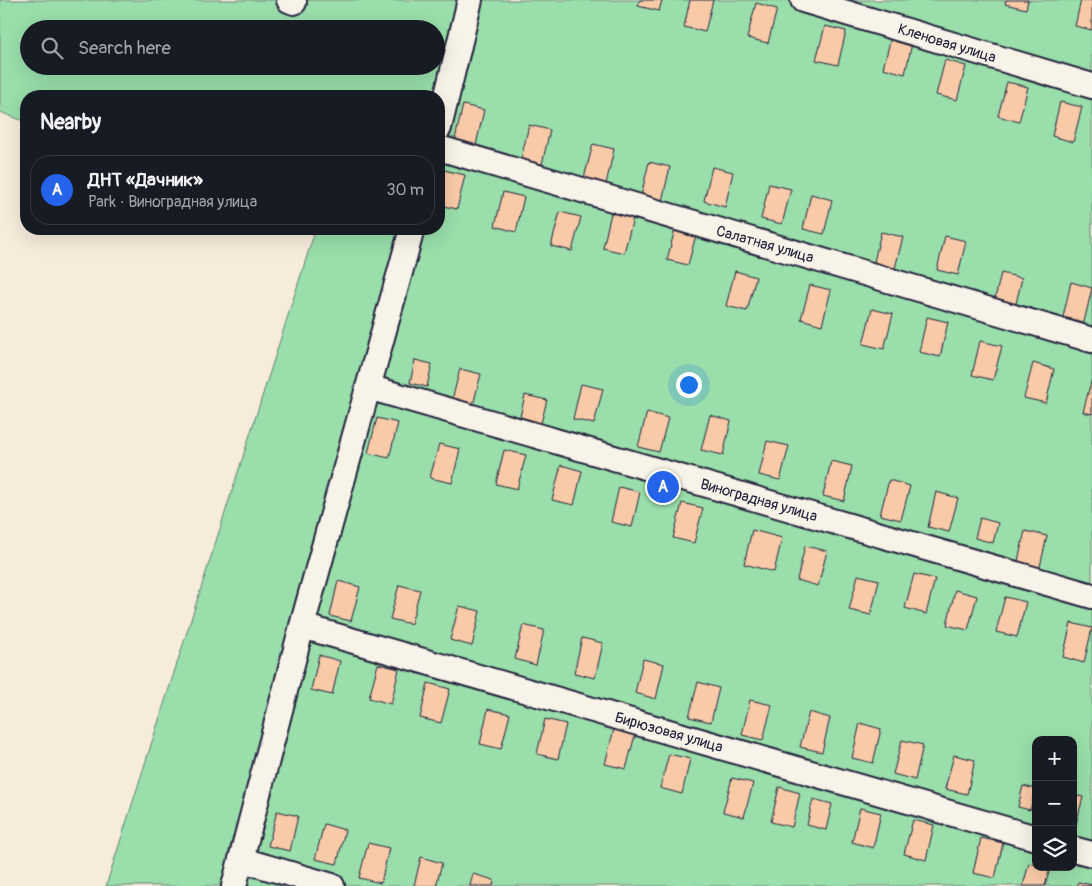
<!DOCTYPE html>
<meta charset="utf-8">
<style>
:root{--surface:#171b24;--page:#242831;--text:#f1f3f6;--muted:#9ea1a6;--line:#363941;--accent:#2563eb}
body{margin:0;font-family:Pangolin,sans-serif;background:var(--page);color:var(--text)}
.controls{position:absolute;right:15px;bottom:15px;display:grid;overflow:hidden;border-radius:10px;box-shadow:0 5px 20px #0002}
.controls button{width:45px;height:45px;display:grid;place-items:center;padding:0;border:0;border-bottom:1px solid var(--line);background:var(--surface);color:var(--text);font:25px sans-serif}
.you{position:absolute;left:688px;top:384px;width:18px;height:18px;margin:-12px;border:4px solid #fff;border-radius:50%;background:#1a73e8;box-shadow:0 0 0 8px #1a73e833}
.badge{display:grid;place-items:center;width:32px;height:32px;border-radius:50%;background:var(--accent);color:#fff;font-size:16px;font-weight:700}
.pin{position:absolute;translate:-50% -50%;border:2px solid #fff;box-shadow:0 1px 5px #0006}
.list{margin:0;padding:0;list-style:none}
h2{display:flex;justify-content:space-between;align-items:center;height:65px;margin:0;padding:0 20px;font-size:21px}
h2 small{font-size:16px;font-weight:400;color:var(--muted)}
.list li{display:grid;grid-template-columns:32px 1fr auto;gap:15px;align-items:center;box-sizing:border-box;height:70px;margin:0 10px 10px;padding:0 10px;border:1px solid var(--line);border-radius:20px}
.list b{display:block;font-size:19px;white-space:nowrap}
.list p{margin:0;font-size:16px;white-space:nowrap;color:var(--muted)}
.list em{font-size:16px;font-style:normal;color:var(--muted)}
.icon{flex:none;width:28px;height:28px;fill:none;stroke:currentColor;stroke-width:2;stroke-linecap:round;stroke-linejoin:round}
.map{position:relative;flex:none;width:1092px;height:886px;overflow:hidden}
.search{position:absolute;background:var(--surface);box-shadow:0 5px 20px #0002;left:20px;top:20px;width:425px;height:55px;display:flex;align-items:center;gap:12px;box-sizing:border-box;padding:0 18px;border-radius:28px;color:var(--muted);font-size:19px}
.panel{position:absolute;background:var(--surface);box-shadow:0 5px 20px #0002;left:20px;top:90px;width:425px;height:145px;border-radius:20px}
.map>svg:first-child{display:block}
.green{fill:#99deab;stroke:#5e8073;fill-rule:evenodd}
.building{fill:#f8caa7;stroke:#22223b}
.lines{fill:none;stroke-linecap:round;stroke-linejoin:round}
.street-casing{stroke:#22223b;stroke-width:28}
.street{stroke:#f7f3e8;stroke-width:24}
.labels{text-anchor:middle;stroke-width:4;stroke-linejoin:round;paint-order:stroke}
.street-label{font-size:15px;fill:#22223b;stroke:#f7f3e8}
</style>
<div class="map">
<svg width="1092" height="886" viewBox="0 0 1092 886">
<rect width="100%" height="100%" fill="#f7ebdb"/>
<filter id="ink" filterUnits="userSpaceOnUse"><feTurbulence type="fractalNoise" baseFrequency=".02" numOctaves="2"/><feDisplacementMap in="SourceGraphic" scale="10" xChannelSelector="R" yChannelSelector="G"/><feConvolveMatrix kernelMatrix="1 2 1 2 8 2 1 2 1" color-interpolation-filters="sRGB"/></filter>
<g filter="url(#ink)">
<path class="green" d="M0 0H1092V886H106L314 234 301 229H439V96H26V122L0 112ZM29 29H436V66H29ZM1036 740H1073V867H1036Z"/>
<path class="building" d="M640 0H662L659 11 638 6Z
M690 0H713L705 32 684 27Z
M1006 0H1028L1026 9 1005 4Z
M1081 0H1092V30L1075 26Z
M756 3 777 9 768 43 747 38Z
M825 26 846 31 838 65 816 60Z
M892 34 913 39 905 74 883 68Z
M945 60 966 66 957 100 936 95Z
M1007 82 1028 87 1019 122 998 116Z
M1060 102 1082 107 1073 142 1052 136Z
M463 105 484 110 476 145 455 139Z
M529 125 550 130 542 164 521 159Z
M593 144 614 149 606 184 584 178Z
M649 162 670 167 662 201 641 196Z
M712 167 733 172 725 207 704 201Z
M444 170 465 175 457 209 439 205V191Z
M769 184 791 189 782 224 761 219Z
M503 192 524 197 516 232 495 226Z
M811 194 832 200 824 234 803 229Z
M560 212 581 217 572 251 551 246Z
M611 213 633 218 624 253 603 248Z
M676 225 697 231 688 265 667 260Z
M881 232 903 237 894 272 873 266Z
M945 236 966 241 958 275 937 270Z
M735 271 756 277 747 311 726 306Z
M1001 273 1022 278 1014 312 993 307Z
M1071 282 1092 288 1084 322 1063 317Z
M810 285 831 290 822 325 801 319Z
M872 309 893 314 884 349 863 344Z
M927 317 948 322 940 357 919 352Z
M980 341 1002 346 993 380 972 375Z
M415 360 432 364 427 387 410 383Z
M1033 363 1054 369 1046 403 1024 398Z
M460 369 481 374 472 409 451 404Z
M1092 378V414L1083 412Z
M581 384 603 389 594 424 573 419Z
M525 395 547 400 538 435 517 430Z
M647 412 668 418 659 452 638 447Z
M710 415 731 421 723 455 701 450Z
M377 418 398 423 389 458 368 453Z
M767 441 789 446 780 480 759 475Z
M439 444 460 449 452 483 430 478Z
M504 450 526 455 517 489 496 484Z
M831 461 852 466 844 501 823 496Z
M561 465 582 471 574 505 552 500Z
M889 480 910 486 901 520 880 515Z
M619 487 640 492 632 527 611 522Z
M936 492 958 498 949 532 928 527Z
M682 503 703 508 694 543 673 538Z
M980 518 998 523 993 543 975 538Z
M752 530 782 538 774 572 744 564Z
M1025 531 1047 536 1039 571 1017 565Z
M805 546 827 551 818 586 797 580Z
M914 574 935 579 926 614 905 608Z
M858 575 879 580 871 615 849 610Z
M338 581 360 587 351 621 330 616Z
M399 585 420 590 411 624 390 619Z
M955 590 977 596 968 630 947 625Z
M1005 597 1026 602 1017 637 996 632Z
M459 606 480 611 472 646 450 640Z
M1071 623 1092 628 1084 663 1063 657Z
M523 625 544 630 536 665 515 659Z
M582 638 603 643 595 678 574 673Z
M319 655 340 661 332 695 311 690Z
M643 659 664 664 656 699 635 693Z
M378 664 399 669 391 704 369 698Z
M698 682 719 688 711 722 689 717Z
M428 683 450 689 441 723 420 718Z
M750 700 772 705 763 740 742 735Z
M488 709 510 714 501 749 480 744Z
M809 712 830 718 822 752 800 747Z
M545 719 566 724 558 759 537 754Z
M860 723 881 729 873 763 852 758Z
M614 729 635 735 626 769 605 764Z
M902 740 923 745 915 780 893 774Z
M669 754 690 759 682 794 660 788Z
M954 755 975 760 967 794 945 789Z
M732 778 753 783 744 817 723 812Z
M1023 786 1036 789 1030 810 1018 807Z
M779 787 800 793 792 827 771 822Z
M1073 795 1083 797 1074 832H1073Z
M813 799 832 804 826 830 807 825Z
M860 808 881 813 873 848 852 842Z
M277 811 298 816 290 851 268 846Z
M913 820 934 825 926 860 904 854Z
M324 824 345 830 337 864 315 859Z
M981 838 1003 843 995 878 973 873Z
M368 843 389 848 381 883 359 878Z
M421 857 442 863 436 886H414Z
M1029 863 1036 865V867L1050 868 1045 886H1023Z
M473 874 494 880 493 886H470Z
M1078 882 1092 885V886H1077Z"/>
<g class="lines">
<defs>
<path id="street" d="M289 0 294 2
M803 0 1092 86
M439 128 470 0
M439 148 1092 340
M368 387 1092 596
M302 626 1036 838
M1073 849 1092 854
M242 860 332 886
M234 886 302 626 412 229"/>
</defs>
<use href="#street" class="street-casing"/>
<use href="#street" class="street"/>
</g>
</g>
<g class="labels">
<g class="street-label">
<text transform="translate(947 43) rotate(17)" y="5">Кленовая улица</text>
<text transform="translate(765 244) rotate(16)" y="5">Салатная улица</text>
<text transform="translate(759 500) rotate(16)" y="5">Виноградная улица</text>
<text transform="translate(669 732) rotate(16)" y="5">Бирюзовая улица</text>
</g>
</g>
</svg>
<div class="controls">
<button>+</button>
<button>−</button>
<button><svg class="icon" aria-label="layers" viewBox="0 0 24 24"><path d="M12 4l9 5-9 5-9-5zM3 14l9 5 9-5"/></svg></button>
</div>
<div class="you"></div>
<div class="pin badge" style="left:663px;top:487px">A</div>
<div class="search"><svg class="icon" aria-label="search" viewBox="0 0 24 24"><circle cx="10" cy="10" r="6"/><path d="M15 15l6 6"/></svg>Search here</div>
<section class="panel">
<h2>Nearby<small></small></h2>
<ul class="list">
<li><span class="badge">A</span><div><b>ДНТ «Дачник»</b><p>Park · Виноградная улица</p></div><em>30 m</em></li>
</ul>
</section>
</div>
